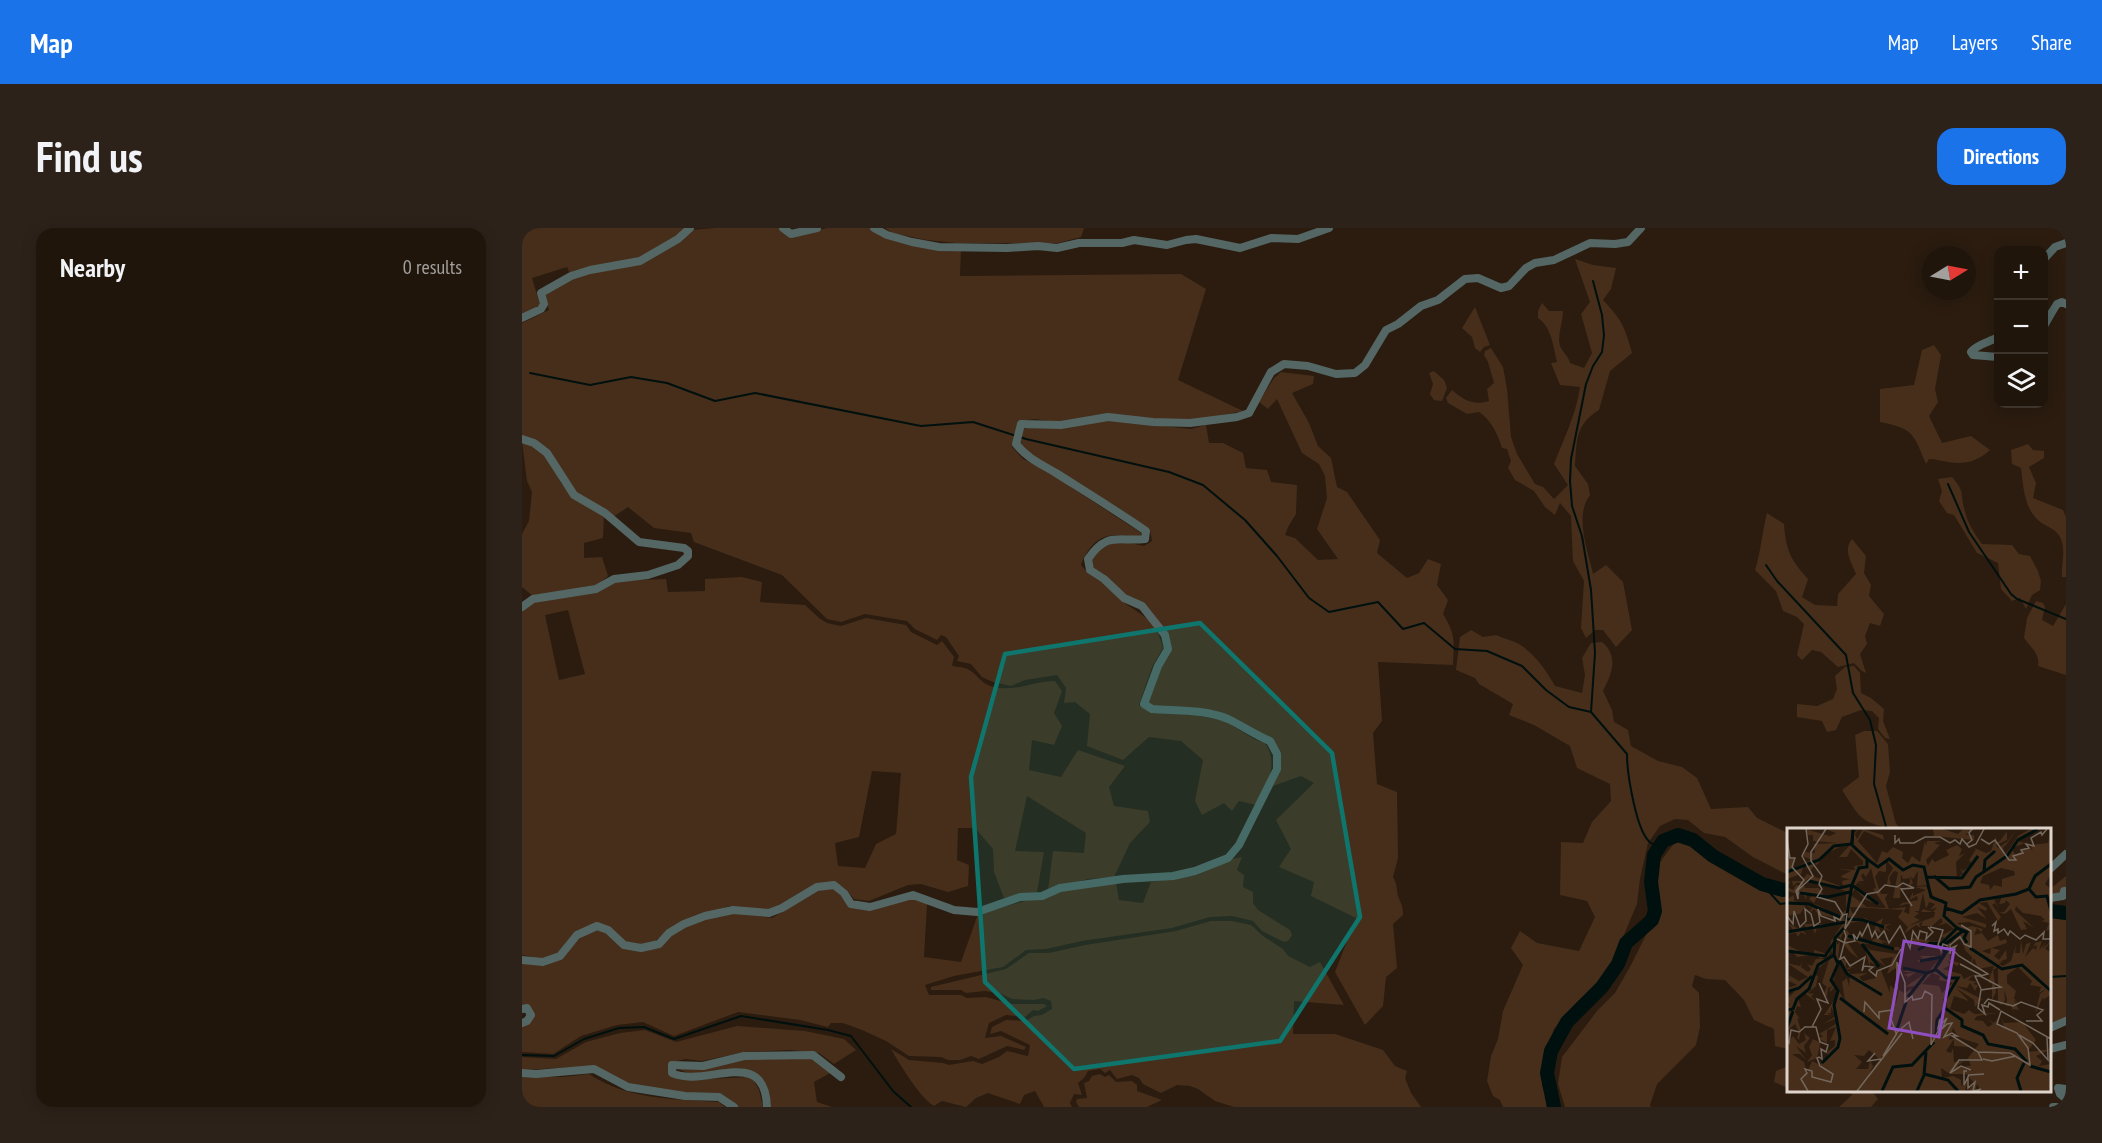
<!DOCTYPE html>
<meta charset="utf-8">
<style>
:root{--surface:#20150b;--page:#2d2219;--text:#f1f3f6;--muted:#a29f9d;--line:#3d342c;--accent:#1a73e8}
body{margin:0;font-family:"PT Sans Narrow",sans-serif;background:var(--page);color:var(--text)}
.controls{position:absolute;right:18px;top:18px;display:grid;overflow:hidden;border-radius:12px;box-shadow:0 3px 15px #0003}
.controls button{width:54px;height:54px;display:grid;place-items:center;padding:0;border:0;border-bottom:2px solid var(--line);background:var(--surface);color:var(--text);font:30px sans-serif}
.compass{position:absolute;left:1400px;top:18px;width:54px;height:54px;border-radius:50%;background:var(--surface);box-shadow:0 3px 15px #0003;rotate:80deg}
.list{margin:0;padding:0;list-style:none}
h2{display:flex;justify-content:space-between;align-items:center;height:78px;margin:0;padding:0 24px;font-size:26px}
h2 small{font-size:20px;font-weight:400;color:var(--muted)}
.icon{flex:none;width:33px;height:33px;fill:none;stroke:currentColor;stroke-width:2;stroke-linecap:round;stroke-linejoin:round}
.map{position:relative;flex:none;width:1544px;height:879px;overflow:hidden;border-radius:18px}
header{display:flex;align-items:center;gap:36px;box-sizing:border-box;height:84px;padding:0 30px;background:var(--accent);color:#fff}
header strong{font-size:28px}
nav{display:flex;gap:33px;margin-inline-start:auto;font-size:21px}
.intro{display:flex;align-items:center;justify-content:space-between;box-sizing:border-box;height:144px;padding:0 36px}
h1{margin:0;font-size:42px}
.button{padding:15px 27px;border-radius:18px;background:var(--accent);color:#fff;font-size:21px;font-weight:700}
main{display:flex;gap:36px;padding:0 36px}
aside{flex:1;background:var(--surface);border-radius:18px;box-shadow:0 3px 15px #0003}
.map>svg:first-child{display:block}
.green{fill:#462e1a;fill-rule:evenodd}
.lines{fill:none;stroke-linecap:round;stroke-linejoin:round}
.stream{stroke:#00100e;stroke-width:2}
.river{stroke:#00100e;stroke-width:14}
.minor{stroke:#546765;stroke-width:8}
.marked{fill:#0f766e;fill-opacity:0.2;stroke:#0f766e;stroke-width:4.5;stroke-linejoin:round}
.inset-river{fill:none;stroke:#00100e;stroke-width:3}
.inset-road{fill:none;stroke:#73665b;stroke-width:1.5}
.view{fill:#8f4ec2;fill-opacity:0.15;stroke:#8f4ec2;stroke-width:3}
.inset-edge{fill:none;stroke:#dfd4cc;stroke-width:3}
</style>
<header>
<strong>Map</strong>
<nav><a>Map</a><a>Layers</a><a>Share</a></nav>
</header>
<div class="intro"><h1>Find us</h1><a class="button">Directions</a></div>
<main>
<aside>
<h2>Nearby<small>0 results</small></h2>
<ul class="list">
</ul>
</aside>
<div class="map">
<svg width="1544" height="879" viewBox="0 0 1544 879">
<rect width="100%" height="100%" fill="#2b1c0f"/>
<path class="green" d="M0 0H164L154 10 136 18 117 31 48 46 45 39 10 50 18 77 0 88Z
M193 0H257L269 9 305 0H348L365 9 439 22 438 48 659 46 684 61 656 152 721 183 668 193 602 189 536 194 513 191 497 193 490 219 501 231 520 240 619 305V309C610 310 603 307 594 307 575 307 565 321 559 337 566 346 572 349 581 355 587 360 592 366 599 372 621 390 633 388 641 420L630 439 617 477 633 485H661L703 493 732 511 743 515C758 537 744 556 734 577L717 573 710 583 702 575 680 587 673 573 681 532 659 513 627 509 601 532 565 518 568 486 553 474 542 475 544 460 535 447 503 452 489 458 471 454 460 449 449 436 435 433 437 428 424 409 419 407 415 412 393 401 385 393 343 386 319 394 305 391 260 347 172 314 169 305 132 300 106 279 91 289 54 267 37 239 0 208V95L27 82 22 67 51 50 89 40 119 36 159 14 169 2Z
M363 0H562L559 9 536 15H434L405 12 370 5Z
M1053 31 1071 37 1094 40 1089 61 1081 72C1100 92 1103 99 1110 125L1088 143 1077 182C1053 197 1055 212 1053 238L1066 256 1068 267C1052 288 1066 323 1071 346L1084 337 1101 354 1110 402 1094 419 1081 402H1073L1064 410 1059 400 1062 353 1051 333 1049 288 1038 275 1033 287 1023 279 1012 263 993 252 986 240 989 233 985 221 980 220C975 205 970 193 957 184L945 186 926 175 924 170 930 162C942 172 951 178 967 173L965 161 972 155 966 134 962 127 963 123 969 120 981 139 985 161 989 209 995 226 1013 256 1021 259 1032 271 1046 257 1032 236C1042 210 1054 187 1058 159L1038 157 1029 135 1035 134C1031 118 1030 100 1016 90V83L1020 75 1027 83H1041C1041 94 1035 108 1038 118 1041 125 1046 127 1048 135L1062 140 1070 125 1059 86 1068 74Z
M953 79 968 117 962 119 958 124 953 120 950 109 940 100Z
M1412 117 1419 127 1413 161 1416 174 1407 188 1420 215 1449 208 1468 222C1456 233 1443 237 1426 234 1419 233 1414 231 1407 231L1404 236C1391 205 1392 201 1358 194V161L1392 157 1400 122Z
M912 143 922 152 925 160 920 173 912 172 908 166 911 156 907 145Z
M759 144 792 148 791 156 770 165 787 195 796 218 809 230 815 259 825 264 858 312 855 325 885 350 897 345 906 331 919 336 915 357 926 372 921 386C934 407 932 413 931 437L856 434 860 493 851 505 855 556 875 564 876 630 871 649C876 658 874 660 876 668 879 676 881 677 881 687L871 696 875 740 864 749 861 778 843 797 813 744 834 690 789 668 792 654 757 639 769 621 754 592 792 555 779 548 751 558 758 543 757 525 733 504 704 487 634 479 626 474 638 438 648 423 634 390 603 369 570 340 569 330 574 323 594 312 622 318 630 313 628 302 592 277 505 227 497 215 502 201 515 198 539 201 587 192 669 201 684 197 687 215H701L721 225 724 240 745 242 749 254 775 257 774 286 766 299 763 307 773 310 796 332 816 331 795 301 805 270 803 248 797 236 780 225 755 171 746 181 737 174 752 150Z
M0 213 11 218 24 228 39 255 50 269 82 288 81 310 62 315V330L80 329 86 348 73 359 12 369 0 359V306L7 293 10 264 5 253Z
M1506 216 1511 222 1522 223V230L1507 239 1514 255 1511 270 1541 282 1544 289V349H1540C1539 336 1544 324 1539 311 1534 299 1522 299 1514 290 1502 278 1501 256 1499 240L1490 236 1489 222Z
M1430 249C1443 264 1438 263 1442 280 1445 294 1452 305 1460 316L1490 317 1497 326 1508 328 1516 343 1519 353 1518 362 1510 367 1504 381 1498 370 1490 373 1479 361 1476 335 1455 325 1432 287 1425 285 1417 273 1420 263 1416 251Z
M1245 285 1262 296C1264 322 1268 331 1286 351L1280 369 1293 377 1315 378 1316 366 1334 346C1329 334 1321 322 1330 311L1344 328 1342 345 1349 357 1347 368 1362 386 1358 398 1348 395 1343 408 1345 416 1338 426 1344 445 1340 443 1332 435 1316 439 1299 424 1290 422 1280 432 1275 427 1282 396 1275 389 1261 383 1254 363 1233 342C1239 323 1240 305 1245 285Z
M220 349 240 354 238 374 283 377 297 390 305 395 319 398 344 390 384 397 389 404 415 417 420 413 432 429 430 438C436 439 444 439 449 443 457 449 461 457 472 459 494 464 512 453 533 453L540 463 532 485 540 498 532 517 510 512 507 542 539 549 556 522 603 538 587 559 592 578 626 583 628 594 608 615 592 649 566 651 526 662 531 623 562 625 564 605 505 568 493 623 522 624 515 664 482 670 472 644 471 621 453 600H436L435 632 447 637 446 658 426 664 399 656 386 657 347 673 332 671 324 661 312 653 244 683 207 678 181 687 144 704 133 713 117 717 103 714 74 697 36 725 22 731 0 727V383L13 374 93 353 144 351 146 364 183 363V351ZM46 382 63 446 37 452 23 387ZM350 543 379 545 374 606 354 616 343 640 316 638 313 615 337 609Z
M1514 373 1521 375 1523 379 1520 392 1531 398 1544 376V447L1516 438C1518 425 1508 419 1502 410L1505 390Z
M949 402 961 409 974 407C982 411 990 412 997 416 1013 426 1024 442 1033 458L1060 465 1063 447 1060 430 1069 415 1080 414C1097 428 1090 446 1081 463L1090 482 1092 494 1106 502 1109 518 1136 533 1160 539 1175 550 1189 581 1226 579 1235 590 1266 605V645L1264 646 1231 629 1203 609 1182 605 1166 592 1153 591 1138 598 1126 615 1118 651 1115 676 1090 735 1073 758 1055 774 1032 801 1021 833 1020 857 1029 879H981L978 872 971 868 965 853 969 828 976 811 981 783 1001 737 989 720 998 703 1015 715 1057 723 1073 689 1065 673 1038 667 1039 614 1061 615 1070 594 1089 573 1088 556 1055 540 1048 518 1012 497 987 487 991 476 957 456 953 450 934 442 938 409Z
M1332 438 1338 445 1339 465 1349 470 1362 481 1361 493 1368 511 1363 510 1356 501 1357 490 1350 483 1339 482 1320 489 1314 502 1305 504 1300 493 1275 489V476L1295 478 1311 471 1315 461 1313 448 1323 439Z
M1342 503H1355L1366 516 1368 544 1364 558 1374 596 1380 601H1365L1364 599C1336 594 1335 584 1320 562L1337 549 1333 507Z
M1159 606C1183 624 1238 662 1266 666V821L1253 818 1252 801 1232 792 1222 772 1203 752 1184 751 1173 747 1170 758 1177 765 1178 799 1174 817 1135 856 1128 877 1129 879H1043L1036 856 1040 829 1075 783 1093 765 1109 737 1132 691 1135 638Z
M720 629 715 642 722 647 721 659 731 664V675L736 682 768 702 770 707 766 713 762 714 740 703 731 693 710 688 688 689 650 700 560 713 524 721 504 722 481 739 432 748 403 757 407 767H439L445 770 464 769 489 776H522L525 778 516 783 511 782 503 789 484 787 467 795 463 810 479 808 504 819 502 822 485 818 457 831 449 828 438 832H426L419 829 387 828 364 813 340 802 321 795H309L306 799 278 792 216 784 152 808 121 794 95 797 59 808 31 826 0 824V799L7 796 12 789 0 779V735L23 738 41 729 58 710 76 701 86 704 120 722 164 698 186 691 213 684 250 690 298 662 312 660 329 679 392 670 405 676 402 729 439 734 456 686 540 663 594 654 597 672 621 675 629 654 674 647 710 631Z
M1544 648V661L1539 667 1528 668V661Z
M1528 687 1544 688V790L1528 797Z
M689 693H710L729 697 741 708 761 721 766 728 788 739 798 734 822 777 772 773 771 806H813L861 822 873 838 885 843 883 850 889 865 899 879H712L693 873 676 861 668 858 655 857 639 865 621 856 617 850 610 847 595 851 588 842 583 845 578 841 566 843 562 850 556 855 560 867 552 866 548 875 550 879H522L513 863 502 867 498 876 466 865 454 870 444 879 420 873 412 878C398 870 377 835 369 821L387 832 421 835 427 837 451 833 460 836 477 829 485 823 506 828 508 817 479 803 468 806 470 799 484 792 504 793 512 788 520 787 530 781 529 773 521 770 512 772 490 771 477 765 463 763 444 765 439 762H409V759L484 741 507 725H527L563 717 654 703Z
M215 798 283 803 322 811 334 822 312 836 297 825 268 822 222 824 180 833 163 831 148 835 147 847 158 852 230 849 237 862 241 879H216L196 866 161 865 107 857 73 838 0 842V829L34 831 64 814 98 805 123 802 154 814Z
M291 830 308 845 292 854 295 874 310 879H249C242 811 188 861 155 840L183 839 227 831Z
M1266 838V860L1252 854 1254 843Z
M67 846C106 872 153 871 197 874L203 879H0V849H41Z
M578 846 583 849 587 847 594 854 610 853 615 857V863L640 872 625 879H557L554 874 555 871 565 870 562 855 567 853 570 848Z
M1328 863H1350L1356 871 1349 879H1317L1330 867Z"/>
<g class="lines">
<path class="stream" d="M8 145 68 157 109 149 145 155 193 173 233 165 399 198 451 194 504 211 647 244 681 257 723 292 755 328 787 370 807 384 856 374 881 401 902 395 933 421 965 423 1000 438 1024 462 1047 479 1069 484 1105 526C1105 544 1114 605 1129 615 1132 617 1135 617 1139 617
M1426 256 1447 304 1489 366 1495 371 1544 391
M1244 337 1255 353 1324 427 1331 465 1348 492 1354 517 1352 556 1365 602
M1069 484 1073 425 1069 362 1060 308 1050 278 1048 253 1049 231 1064 156 1071 138 1080 124 1082 107 1080 87 1071 53
M1240 656 1258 676 1266 675
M1528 749 1544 748
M0 827 32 828 62 811 97 800 122 799 152 811 219 788 306 802 329 808 371 863 389 879"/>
<path class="river" d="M1528 683 1544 685
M1032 879 1025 845 1029 823 1045 794 1080 759 1096 736 1104 715 1130 692 1133 683 1129 654 1132 627 1141 613 1156 607 1171 612 1191 628 1240 656 1261 662 1266 661"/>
<path class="minor" d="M261 0 269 6 295 0
M352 0 365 7 390 14 417 19 485 20 516 18 535 20 557 15H600L612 12 645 17 664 12 674 11 718 20 749 10 776 11 807 0
M1522 31 1533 19 1544 15
M0 90 19 81 22 76 19 65 49 48 68 42 118 33 156 11 168 0
M1522 98 1530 84 1535 76 1540 74 1544 76
M1476 109C1468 114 1455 116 1449 124L1451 127 1476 129
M0 211 12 215 25 225 52 267 83 285 117 314 162 320 166 323V328L156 337 126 347 92 351 74 361 11 371 0 379
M1528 641 1544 626
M1528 670 1541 668 1542 663H1544
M0 732 21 734 38 728 55 707 75 698 86 702 102 717 119 720 137 716 147 705 162 696 183 688 211 682 247 685 260 680 295 659 312 657 322 665 329 676 348 679 391 667 432 682 455 684 498 669 520 668 538 660 601 651 651 648 673 643 706 630 717 617 755 541V526L748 513C733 507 721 498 706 491 683 481 654 483 630 481L622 476 636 438 646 421 643 407 620 378 602 370 582 351 568 342 566 331C585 303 596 314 623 311L624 303C595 283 564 264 534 245 519 236 505 230 494 216L499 196 539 197 586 189 631 194 668 195 715 189 727 185 749 144 762 136 786 138 814 146 833 145 843 137 864 102 876 96 899 78 916 72 943 51 956 50 979 60 987 58 1004 40 1013 35 1032 32 1068 15 1093 16 1106 14 1119 0
M0 781 5 780 9 787 5 793 0 795
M1528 800 1544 793
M1528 821 1544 817
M0 845 14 846 72 841 106 859 163 868 197 869 212 879
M1544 861 1536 860 1538 866 1544 871
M245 879C243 816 183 861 150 845V837L181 838 222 828 291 827 319 849
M1531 879H1534"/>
</g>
<path class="marked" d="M678 395 810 525 838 689 758 813 552 841 463 754 449 549 483 426Z"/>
<g transform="translate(1265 600)">
<rect width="264" height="264" fill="#2b1c0f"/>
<path d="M18 1 43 8 49 5 41 2 65 1 63 15 67 21 79 30 66 17 67 5 72 1 68 6 70 11 76 1 96 7 97 12 77 3 71 13 90 35 95 23 100 25 106 19 116 24 115 30 121 35 125 28 133 34 138 13 139 18 140 13H155L147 15 153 17 139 32 141 38 145 31 148 34 162 27 159 22 170 17 175 21 172 28 178 25 169 34 170 49 176 46 173 40 176 43 185 36 182 32 189 21 181 17 199 25 204 23 209 8V15L213 13 218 6 220 4V12L209 17 211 20 220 14 226 6 228 4 219 17 216 19 218 27 231 8 243 1H254L230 13 238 15 225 20 228 27 242 19 246 23 243 17 261 15 264 3V46L258 56 264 61 262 102 259 103 262 95 254 93 258 92 254 88 236 85 229 78 228 82 247 100 236 93 240 101 234 102 224 81 218 86 212 84H217L223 76 219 72 218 75 212 76 215 69 207 72 213 81 208 75 205 77 214 89 211 93 200 74 192 75 200 80 199 83 190 79 200 91 190 85 175 89 199 96V100L182 94 170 95 178 100 185 98 196 101 194 104 190 100 187 107 195 105 201 113 211 107 213 113 219 111 220 115 195 123 203 126 204 120 213 122 207 128 212 132 219 122 220 131 211 134 216 133 212 136 216 138 224 133 229 117 228 125H233L234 112 236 126 239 116 244 114 238 129 246 120 249 122 250 117 246 119 248 115 255 113 252 122 259 114 255 121 264 113 258 121 264 124V167L257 171 258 177 256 169 248 186 253 166 259 161 252 165 254 159 243 157 245 153 231 139 220 147V155L229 163 227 170 231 175 227 172 232 182 226 181 228 189 224 177 219 178 220 171 217 162 218 172 215 177 211 175V139L206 142 209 164 205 172V156L201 154 207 138 191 141 187 130 184 137 185 129 178 122 175 111 164 113 162 119 163 132 173 135 170 138 160 132 163 137 156 141 174 146 177 151 187 146 181 152 190 154 186 156 191 157 188 163 183 155 180 160 169 158 195 171 188 179 187 172 169 160 182 173 167 168 163 181 177 186 182 182 187 186 211 185 190 188 187 192 196 193 201 199 206 196 201 191 207 195 211 190V198L217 199 214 189 217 195 235 194 249 212 240 224 264 221 249 228 255 233 252 238 264 236V263H194L190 256 188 263H181L187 255 179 246H163L154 240 155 250 166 248 174 252V258L181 251 178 263H0V180L3 177 0 171 7 164 0 160 10 157 0 152 3 149 0 146 12 153 21 149 0 135 13 138 15 134 14 139 21 144 24 141 20 136 25 138 29 131H40L46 126 44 122 41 128 33 131 30 126 10 129 5 123 0 126V117L19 126H27V122L41 126 44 113 56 95 30 100 28 106 26 101 16 103 19 106V107L14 104 11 109 9 105 0 106V102H6L2 96 15 102 20 101 17 96H48L58 88 52 91 31 86 27 81 22 85 25 80 19 77 13 86 2 87 0 71 7 67V73L31 77 51 88 59 82V66L30 69 27 75 22 71 25 68 20 67 19 70 18 71V68L0 63V55L4 53 0 59 6 62 9 57 16 58 11 54 6 58 5 53H15L20 46 56 59 55 53 63 51 56 50 54 48 64 43 50 41 68 42 67 38 76 37V33L64 21 60 29H52L62 18 53 19 40 25 30 37 27 35 20 36 28 37 23 43 17 37 14 46 0 51 2 23 3 30H8L6 40 25 32 15 28 18 24 28 25 27 16 51 15 26 13V7H21ZM99 32 106 40 101 49 100 57 104 56 102 50 107 43 111 44 106 70H113L114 46 116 51 123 50V54L121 58V59L126 55 123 48 126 51 131 43 130 58 141 57 148 72 155 71 160 75 158 81V74L149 73 145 71 139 58 128 59 139 62 126 68V64L122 72 130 68 131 72 115 75 112 78 123 75 122 86 117 84 119 79 102 81 98 70 101 66H94L88 49 92 43 99 44ZM84 40 89 60 86 61 99 80 80 79 64 67 68 61 79 72 93 77 67 59 71 54 78 58 71 53H77L74 48 76 45 79 49ZM214 40 227 43 228 47 215 51V59L207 57 203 62 202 57 193 55 196 48ZM22 50 34 60 33 56 59 63 38 69 32 60H18L16 55ZM136 65 139 81 142 74 148 76 143 82 150 79 146 84 136 81 134 84H148L147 89 121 98 133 92 127 89 132 85 127 83H132ZM63 79 116 82 111 89 121 99 117 106 129 97 134 100 132 96 136 93 134 98H145L154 90 156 94 151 98 159 95 167 101 153 108 158 110 153 114 126 110 122 114H138L130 117 139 118 132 123 143 115 151 116 154 128H133L136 130 130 133 134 134 142 133 143 129 153 130 141 144 115 139 120 142 117 144H127L116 147 121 148 119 151 129 144 139 145 118 159 129 158 127 160 117 165 112 162 109 176 108 162 103 157V165L94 142 88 146 89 150 76 153 72 149 81 145 63 146 59 140 62 141 67 139 59 140V133L51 129 53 114 50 117V110L53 108 52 113 59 99 57 117 63 124 72 131 59 112 63 110 77 118 83 140V134L94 140 83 131 84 127 99 139 93 131 106 129 100 146 109 140 110 126 83 122 76 116 90 115 104 122H113L112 119H100L94 114 102 115 89 110 81 115 67 112 59 101 60 94 62 99 63 95 76 93 88 97V102L94 105 91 97 104 104 98 99 104 96 94 97 96 90 88 95 78 90 60 92 70 86 65 85ZM42 132 35 155 40 159 36 167 40 168 41 160 46 158 43 161V164L48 159 50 168 37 187H44L40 185H44V179L49 188 36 196 48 191 49 196 32 206 36 208 31 211 32 214 26 211 22 219 25 227 20 234 30 230 34 212 40 215V202L49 199 43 213 48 212V218L40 224 41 229 33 237 25 233 20 245 17 234 5 226H13L19 232 9 218 19 225 17 218 23 210 17 205 19 212 12 216 6 208 3 212 1 202 8 196 12 204 10 210 12 212 14 202 10 190 13 191 8 184 10 178 14 179 11 171 17 165 30 174 24 168 27 166 21 165 29 158 31 148 36 149 27 147 28 143ZM52 132 55 133 63 148 62 158 60 150 55 154 58 173 46 154ZM145 145 153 148 152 152 166 155 155 165 152 158 135 156ZM166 200 171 209 192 216 181 230 184 238H178L186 243 170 238 177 233 167 234 166 220 164 225 159 223 167 211V218L182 219 168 210 162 212ZM82 222 92 231 100 225 88 237 79 255 86 238 83 233 81 241H69L75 234 67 227 77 228ZM142 1H156L171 6 176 1H188L178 7H187V12L147 8 146 1Z" fill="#462e1a" fill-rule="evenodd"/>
<path class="inset-river" d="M80 31 91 39 102 31 116 42 126 37 137 39 144 69 159 75 157 88 170 100 154 116 158 124 148 141 159 150H171L158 172V180M197 43 198 32 208 23M0 44 32 32 47 18 65 16M147 48 162 61 183 59 189 49 220 28 231 12 251 1M139 49 175 50 191 28M22 53 52 60 65 57 91 76M242 61 249 69 260 68 264 83M13 65 41 69 63 64M0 75 22 76 53 89M158 80 175 85 193 72 229 66 242 61 248 48 264 36M60 91 76 92 97 99M59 92 65 57 72 40 80 39V31L65 17 66 1M170 100 180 104 177 110 180 115M0 104 59 94M61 108 107 121M75 116 92 139M183 120 215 141 235 137 264 163M131 122 143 115 154 116M0 123 38 128 49 112M47 127 48 110 57 100M52 132 60 146 95 167M133 133 155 129M151 137 160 123 157 117 177 102M116 140 140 145M0 164 12 160 25 148M121 169 140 145 148 142M53 170 101 206M0 182 6 181 10 171 22 161 31 137 47 127 51 136 44 152 51 163 47 177 53 210 51 219 35 235M0 200 6 183M110 201 119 174M149 206 150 192 158 180 175 192V198L196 207 201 216 228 221 240 234M243 238 264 244M137 246 161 252 171 263M95 263 106 239 125 237 147 214M130 263 137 247 139 224M234 263 230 250 237 235"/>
<path class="inset-road" d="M39 1 24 24V33L35 48 32 56 35 61 30 69 48 74 56 87 60 86 58 101 80 66 91 64 98 57 110 59 116 55 127 60 114 61 125 78M108 7V15L112 11 113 15H127L138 9H153L163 15 168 12 173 16 175 11 182 19 189 16 197 1M0 11 3 30H8L5 39 17 52 9 63 11 71V62L26 48 15 28 21 16 19 1M194 11 202 16 208 12 222 32H229L226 28 236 25 234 22 242 20 239 16 247 18 244 10 254 4 255 7 260 1M180 16 185 12 182 5 185 1M0 88 6 96 7 83 13 99 19 93 18 81 24 86 27 98 33 94 31 81 34 88 48 93 47 89 53 92 56 87M174 97 184 103V119L177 116 173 109 163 117V126L164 120 169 118 166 122 172 128 201 146 193 148 214 159 194 162 191 180 198 186 195 177 201 179 202 175 213 182M205 98 209 94 207 103 211 101V105L217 101 221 107 223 103 233 111 238 107 249 112 257 104 256 111H264M143 99 156 102 151 117 154 122 156 116 161 118M57 102 59 108 53 131 57 129 63 138 78 129 75 143 77 138 86 139 82 142 89 148 90 143 105 137 114 121M50 111 58 115 68 113 66 106 70 111 73 104 75 108 81 96 85 109 88 103 91 110 97 103 102 115 113 98 123 120 126 103 131 111 133 103 140 105 139 111 146 104 141 99M173 136 194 147M193 148H188L194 161M197 176 201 171 226 178 234 174 256 182 250 187 255 193H239M77 184 78 174 92 190V184L105 182M153 191 151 200 160 190 155 201 160 196 165 195 157 209 165 205 170 208H165L191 224 223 225 243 237 241 220 230 205 210 196 214 183 264 211M17 199H29L33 214 41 217 39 224 34 221 35 231 32 229 30 230 33 238 46 246 44 254 25 249V243L18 241 20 245 14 251 21 263M25 199 34 181 30 171 41 175 32 155M232 207 246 215 261 232 260 209M126 211 122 194 109 205 104 191 110 160V134L118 155V174L125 168 126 172 135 170 138 163 145 167 144 217 153 199M0 212 2 215 4 202 12 204 18 199M88 225 81 233 94 231M96 228 110 205M196 231 205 233 229 228M184 242 174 238 163 245 172 232H195L191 224M180 243H177V257L182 247 197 246M181 250V260L188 254 186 263 194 261 191 263M70 263 115 205"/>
<path class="view" d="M117 113 167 122 152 209 102 200Z"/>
<rect width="264" height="264" class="inset-edge"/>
</g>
</svg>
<div class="controls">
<button>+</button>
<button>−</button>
<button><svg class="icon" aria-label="layers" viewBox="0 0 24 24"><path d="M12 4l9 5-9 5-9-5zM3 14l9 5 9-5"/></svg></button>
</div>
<svg class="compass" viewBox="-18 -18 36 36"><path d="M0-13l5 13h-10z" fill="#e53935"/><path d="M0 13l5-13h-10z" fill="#a29f9d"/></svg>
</div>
</main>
